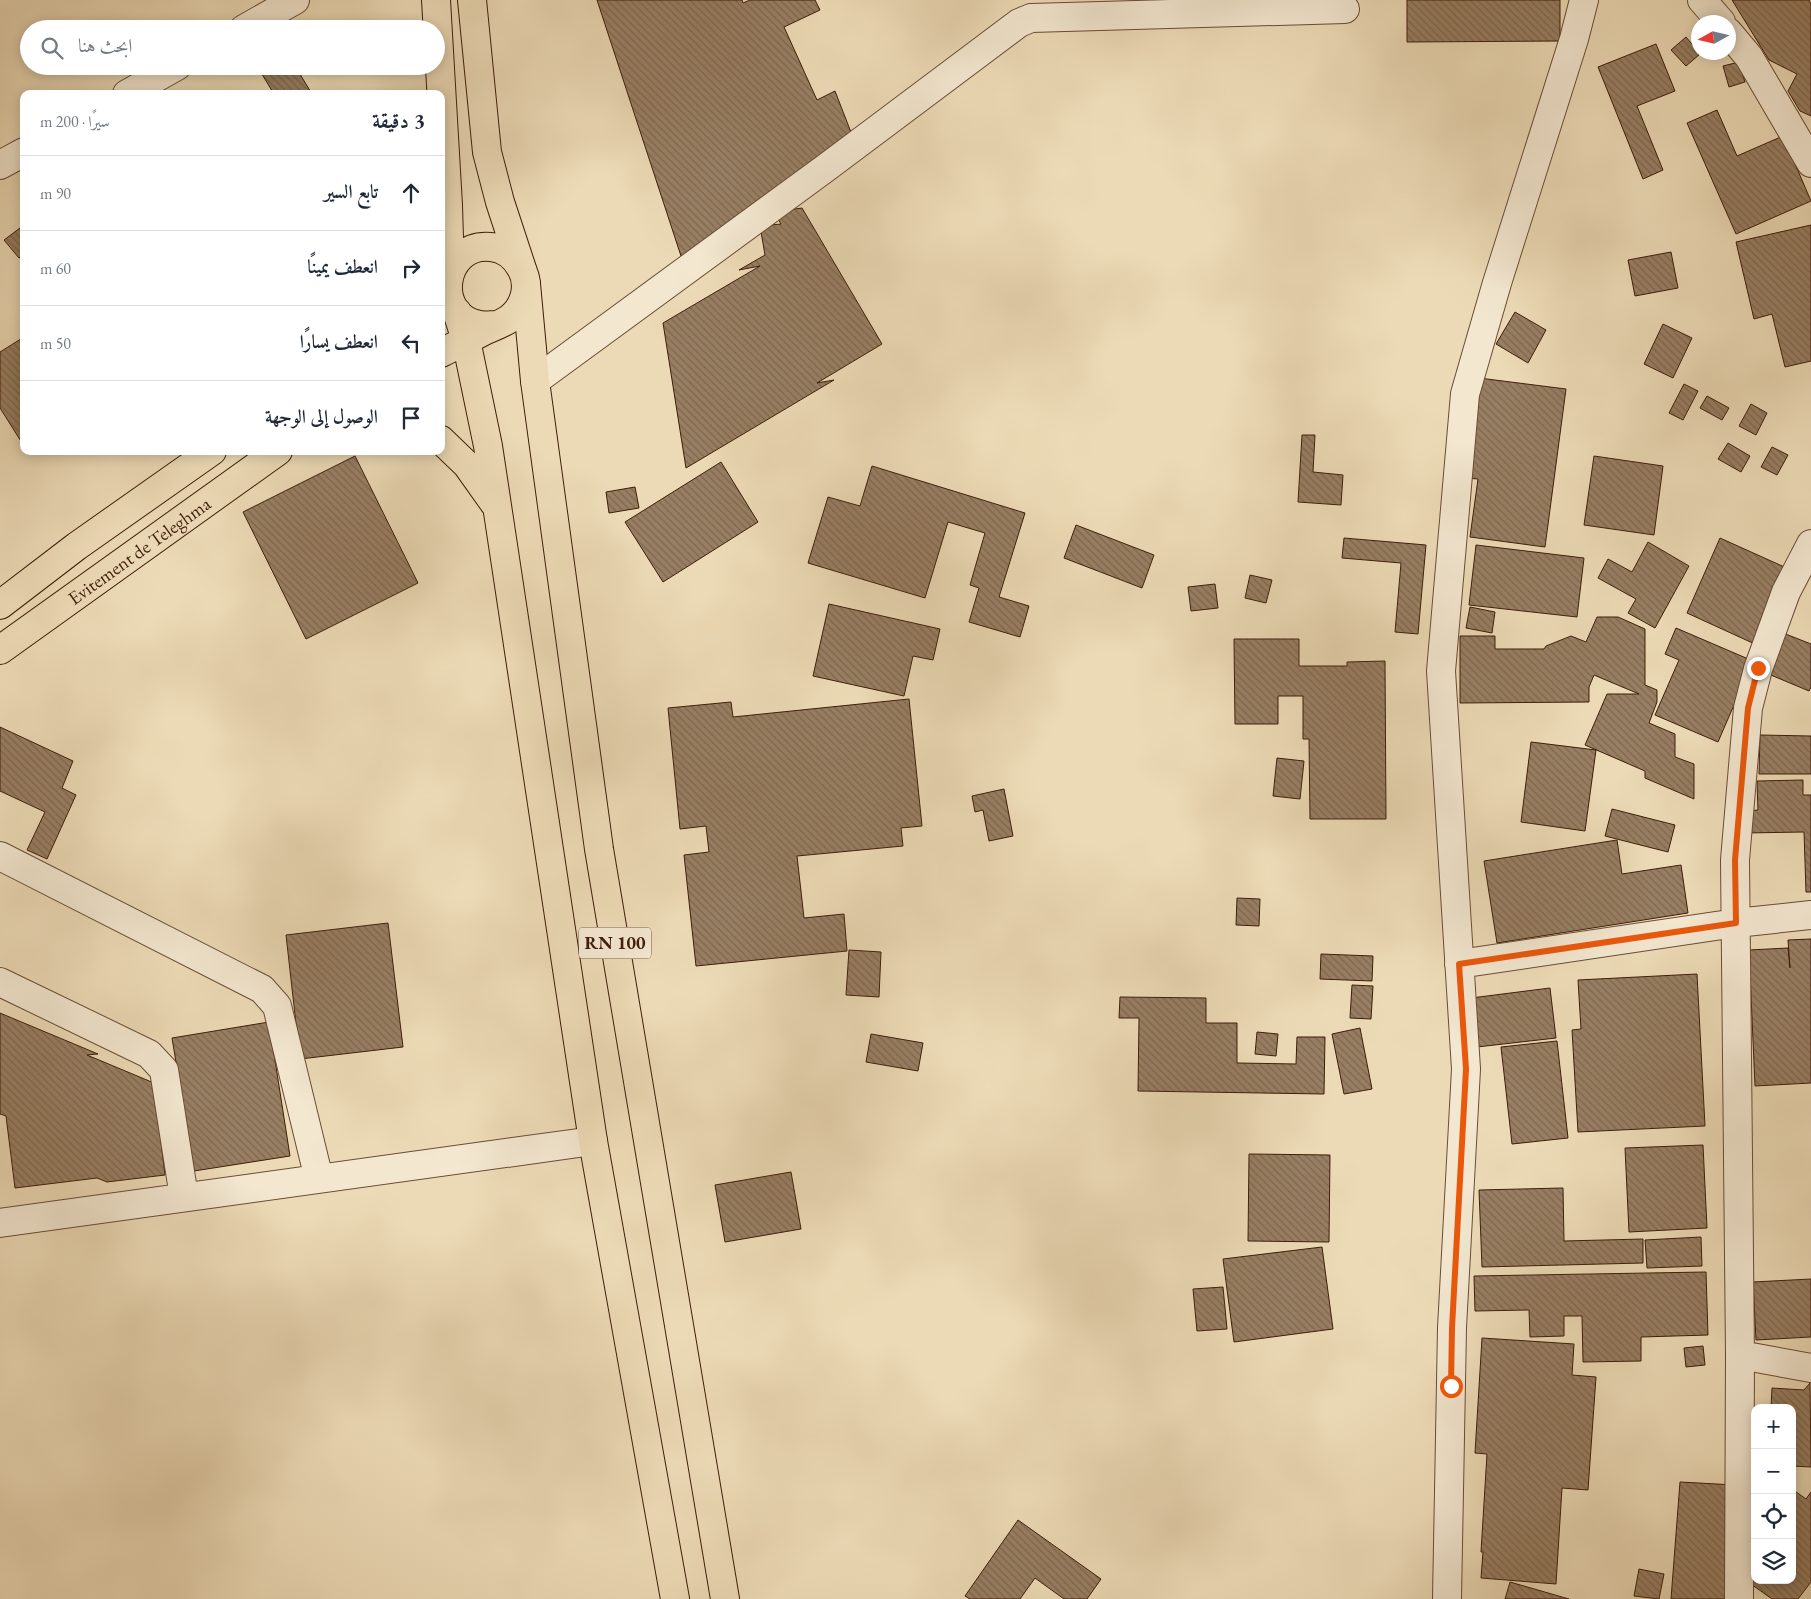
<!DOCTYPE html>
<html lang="ar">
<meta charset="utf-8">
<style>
:root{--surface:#fff;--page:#f2f2f3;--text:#1f2937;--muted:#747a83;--line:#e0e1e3}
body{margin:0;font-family:"EB Garamond",Amiri,serif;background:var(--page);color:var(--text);direction:rtl}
.controls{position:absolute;right:15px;bottom:15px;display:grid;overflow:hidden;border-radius:10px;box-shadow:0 2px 12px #0003}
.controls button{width:45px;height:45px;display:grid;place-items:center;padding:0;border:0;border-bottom:1px solid var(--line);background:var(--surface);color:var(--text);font:25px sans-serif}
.compass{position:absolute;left:1691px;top:15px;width:45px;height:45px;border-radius:50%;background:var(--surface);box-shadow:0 2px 12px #0003;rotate:262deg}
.stop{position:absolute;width:15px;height:15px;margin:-11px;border:4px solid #ea580c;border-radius:50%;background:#fff}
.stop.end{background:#ea580c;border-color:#fff;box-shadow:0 1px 5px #0008}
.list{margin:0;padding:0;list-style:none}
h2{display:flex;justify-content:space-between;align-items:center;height:65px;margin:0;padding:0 20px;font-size:21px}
h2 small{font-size:16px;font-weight:400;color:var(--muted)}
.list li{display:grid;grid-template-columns:32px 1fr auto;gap:15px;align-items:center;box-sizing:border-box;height:75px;padding:0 20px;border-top:1px solid var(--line)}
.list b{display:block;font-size:19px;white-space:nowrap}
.list em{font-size:16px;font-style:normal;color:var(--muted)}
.icon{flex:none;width:28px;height:28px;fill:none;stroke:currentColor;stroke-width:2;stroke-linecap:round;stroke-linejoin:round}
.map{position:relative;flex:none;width:1811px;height:1599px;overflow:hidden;direction:ltr}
.search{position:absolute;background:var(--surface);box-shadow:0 2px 12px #0003;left:20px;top:20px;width:425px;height:55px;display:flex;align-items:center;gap:12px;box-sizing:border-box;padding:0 18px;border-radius:28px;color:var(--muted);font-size:19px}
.panel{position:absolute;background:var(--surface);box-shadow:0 2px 12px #0003;left:20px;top:90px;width:425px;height:365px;border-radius:10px;direction:rtl}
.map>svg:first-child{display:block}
.building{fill:url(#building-back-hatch);stroke:#3e1d0a}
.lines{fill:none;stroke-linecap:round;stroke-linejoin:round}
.minor-casing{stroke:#6a4c35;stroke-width:30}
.major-casing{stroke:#3e1d0a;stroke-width:30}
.minor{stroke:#f3e7d0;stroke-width:28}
.major{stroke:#ecdab6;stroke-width:28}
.route{stroke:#ea580c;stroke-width:6}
.labels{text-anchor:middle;stroke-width:5;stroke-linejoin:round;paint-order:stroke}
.shield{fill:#f3e7d0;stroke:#745a45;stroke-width:1}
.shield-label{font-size:18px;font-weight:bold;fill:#3e1d0a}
.street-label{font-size:19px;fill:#3e1d0a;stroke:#f3e7d0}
</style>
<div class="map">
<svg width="1811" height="1599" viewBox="0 0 1811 1599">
<defs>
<pattern id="building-back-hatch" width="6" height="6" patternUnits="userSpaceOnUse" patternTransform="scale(1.25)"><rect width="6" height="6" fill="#987f63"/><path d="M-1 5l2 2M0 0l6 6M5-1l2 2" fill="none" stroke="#7d6750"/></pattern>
</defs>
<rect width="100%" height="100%" fill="#ecdab6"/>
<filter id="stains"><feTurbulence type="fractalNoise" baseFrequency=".004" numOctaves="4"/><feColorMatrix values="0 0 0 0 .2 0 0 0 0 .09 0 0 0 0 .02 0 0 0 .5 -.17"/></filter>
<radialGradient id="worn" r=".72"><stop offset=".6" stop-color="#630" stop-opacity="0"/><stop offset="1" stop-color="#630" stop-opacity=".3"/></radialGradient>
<path class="building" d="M597 0H742L743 3 750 0H815L820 10 784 27 817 100 835 91 854 140 682 259Z
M1407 0H1560V41L1407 42Z
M1732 0H1809L1811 4V116L1800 111 1788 91 1797 74 1769 60Z
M1686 37 1700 54 1686 66 1671 50Z
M1656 44 1675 91 1637 106 1663 170 1643 179 1598 67Z
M1739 62 1745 82 1729 87 1723 66Z
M257 66H295L312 94H274Z
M1717 110 1737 156 1783 136 1811 201 1736 234 1687 123Z
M802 208 882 344 817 383 834 380 686 468 663 323 760 266 739 270 765 255 760 226 781 224 774 212Z
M24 225V254L19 258 4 240Z
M1811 225V361L1785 367 1772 314 1754 319 1736 242Z
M1671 252 1678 288 1635 296 1628 260Z
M1515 312 1546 330 1528 363 1496 344Z
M1663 324 1692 338 1673 378 1644 364Z
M24 337V446L0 408V352Z
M1479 378 1566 389 1545 547 1470 537 1478 479 1466 478Z
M1684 384 1698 391 1683 420 1669 413Z
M1707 396 1729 408 1722 420 1700 408Z
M1751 404 1767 413 1756 435 1739 426Z
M1302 435H1315L1313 472 1343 475 1341 505 1298 502Z
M1728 443 1750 456 1741 472 1718 459Z
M1772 447 1788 455 1777 475 1761 467Z
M355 456 418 583 306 639 243 512Z
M1594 456 1663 466 1654 535 1584 525Z
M721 462 758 522 663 582 625 522Z
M872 466 1025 513 999 597 1029 606 1020 637 969 622 979 588 970 585 985 533 948 522 925 598 808 563 828 497 860 506Z
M635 487 639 508 609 513 606 492Z
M1076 525 1154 555 1142 588 1064 558Z
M1344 538 1426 545 1418 634 1395 632 1401 563 1342 558Z
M1720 538 1791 570 1757 645 1687 613Z
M1648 542 1689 566 1655 628 1628 613 1636 599 1598 578 1608 559 1632 572Z
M1476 545 1584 558 1577 617 1469 605Z
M1250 575 1272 580 1266 603 1245 598Z
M1215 584 1218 608 1191 611 1188 587Z
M829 604 940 629 933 660 913 656 904 696 813 676Z
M1470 607 1495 612 1492 633 1466 628Z
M1597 617H1618L1645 629V685L1657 690V702L1649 723 1675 734V757L1694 764V799L1645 778V771L1585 745 1607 694H1639L1594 675 1589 687V702L1460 703V636H1495V649H1544L1546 646 1571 636 1586 642Z
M1676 628 1753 661 1718 742 1655 715 1679 660 1665 654Z
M1783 633 1811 644V687L1809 691 1766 673Z
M1234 639H1299V666H1347V662L1385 661 1386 819H1310L1309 739H1303V696H1278V724H1235Z
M909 699 922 826 901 828 903 846 797 856 804 918 844 914 847 951 696 966 684 855 709 852 706 826 680 829 668 708 731 702 733 717Z
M0 727 73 761 62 788 76 795 47 859 27 850 45 812 0 791Z
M1760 735 1811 736V774H1759Z
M1531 742 1596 750 1585 831 1521 822Z
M1277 758 1304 761 1300 799 1273 796Z
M1803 780V795H1811V892H1806L1804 832 1745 833V811L1758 810 1757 781Z
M1004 789 1013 836 989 841 983 810 975 812 972 796Z
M1612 809 1675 825 1668 852 1605 836Z
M1617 840 1622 874 1681 865 1688 913 1497 943 1484 861Z
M1237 898 1260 899 1259 926 1236 925Z
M388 923 403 1047 300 1059 286 935Z
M1811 939V1083L1755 1086 1749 950 1788 948 1790 968 1788 940Z
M849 950 881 952 879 997 846 995Z
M1321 954 1373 956 1372 981 1320 979Z
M1697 974 1705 1126 1578 1132 1572 1030 1581 1029 1578 980Z
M1352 985 1373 986 1371 1019 1350 1018Z
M1550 988 1556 1038 1477 1047 1471 998Z
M1120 997 1206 998V1023H1237V1063L1296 1064 1297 1037H1325L1324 1094 1138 1091 1139 1018H1119Z
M0 1013 98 1054 87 1055 154 1083 165 1175 107 1182 97 1178 15 1188 6 1116 0 1114Z
M269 1022 290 1156 194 1171 172 1038Z
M1360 1028 1372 1089 1344 1094 1332 1034Z
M1257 1032 1278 1034 1276 1056 1255 1054Z
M871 1034 923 1043 918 1071 866 1062Z
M1557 1041 1568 1138 1512 1144 1501 1047Z
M1703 1145 1707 1228 1629 1232 1625 1148Z
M1249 1154 1330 1155 1329 1242 1248 1241Z
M791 1172 801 1229 725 1242 715 1185Z
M1563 1188 1564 1241 1643 1239V1263L1482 1267 1479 1190Z
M1701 1237 1702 1266 1647 1268 1645 1240Z
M1322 1247 1333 1329 1234 1342 1223 1259Z
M1706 1272 1708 1335 1641 1337V1361L1583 1362 1582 1316H1564V1336L1530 1337 1529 1310 1475 1311 1474 1276Z
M1811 1279V1337L1756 1340 1753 1282Z
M1223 1287 1227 1329 1197 1331 1193 1289Z
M1482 1338 1574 1344 1572 1375 1596 1377 1588 1490 1562 1488 1556 1584 1481 1578 1483 1552H1481L1487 1454 1475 1453Z
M1703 1346 1705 1365 1686 1367 1684 1348Z
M1810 1383 1811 1467 1792 1466V1408H1771L1772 1388 1804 1390Z
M1680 1482 1735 1485 1726 1599H1671Z
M1792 1489 1806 1499 1811 1492V1582L1798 1599H1772L1751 1584 1755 1525V1580H1792Z
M1018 1520 1101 1579 1087 1599H1064L1035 1578 1020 1599H970L965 1596Z
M1639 1569 1664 1574 1659 1599 1634 1596Z
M1510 1582 1569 1599H1505Z"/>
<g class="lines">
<defs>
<path id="minor" d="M1702 0 1721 22
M244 29 295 0
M1728 32 1749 57 1811 163
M127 94 177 66
M0 165 24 152
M535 381 827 167 1019 23 1031 18 1345 9
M0 856 262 989 277 1006 319 1179
M1459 964 1736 923 1811 915
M0 982 149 1054 164 1070 184 1197
M0 1223 593 1141
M1740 1355 1811 1368
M1447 1599 1452 1328 1466 1069 1441 671 1465 394 1497 283 1574 39 1584 0
M1739 1599 1740 1355 1735 860 1748 708 1758 669 1786 592 1811 544"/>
<g id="major">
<path d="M436 0 448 205 450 272 445 275"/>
<path d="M472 0 487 152 500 202 522 269"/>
<path d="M526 284 535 381 599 849 725 1599"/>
<path d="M457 312 466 340 488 446 593 1141 675 1599"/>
<path d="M441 353C455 346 468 339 482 332 490 328 502 324 509 319 525 307 531 285 521 268 515 257 504 248 491 247 441 242 431 317 480 325 485 326 491 325 495 325"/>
<path d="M441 440 467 465 494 503"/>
<path d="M0 605 77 546 212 451"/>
<path id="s1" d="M0 650 278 451"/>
</g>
</defs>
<use href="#minor" class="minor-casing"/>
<use href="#major" class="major-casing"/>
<use href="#minor" class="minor"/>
<use href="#major" class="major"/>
</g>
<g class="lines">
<path class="route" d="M1451 1386 1452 1328 1466 1069 1459 964 1736 923 1735 860 1748 708 1758 668"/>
</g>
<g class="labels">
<rect class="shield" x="579" y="927.5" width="72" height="31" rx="4"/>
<g class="shield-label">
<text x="615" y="949">RN 100</text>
</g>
<g class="street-label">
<text dy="7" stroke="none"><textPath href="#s1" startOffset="171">Evitement de Teleghma</textPath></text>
</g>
</g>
<rect width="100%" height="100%" filter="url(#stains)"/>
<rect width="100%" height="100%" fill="url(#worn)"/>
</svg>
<div class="controls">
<button>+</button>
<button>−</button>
<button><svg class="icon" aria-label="locate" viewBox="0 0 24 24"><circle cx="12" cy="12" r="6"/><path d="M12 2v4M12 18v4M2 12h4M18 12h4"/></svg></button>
<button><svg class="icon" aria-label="layers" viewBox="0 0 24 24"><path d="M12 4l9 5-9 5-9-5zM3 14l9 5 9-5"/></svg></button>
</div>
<svg class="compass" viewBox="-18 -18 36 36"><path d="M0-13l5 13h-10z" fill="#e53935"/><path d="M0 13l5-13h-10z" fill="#747a83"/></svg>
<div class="stop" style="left:1451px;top:1386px"></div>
<div class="stop end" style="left:1758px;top:668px"></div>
<div class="search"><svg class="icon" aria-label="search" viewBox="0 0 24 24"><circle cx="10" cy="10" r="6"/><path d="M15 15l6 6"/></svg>ابحث هنا</div>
<section class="panel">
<h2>3 دقيقة<small>سيرًا · 200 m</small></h2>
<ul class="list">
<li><svg class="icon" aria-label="ahead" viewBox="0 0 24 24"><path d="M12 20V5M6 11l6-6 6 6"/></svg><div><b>تابع السير</b></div><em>90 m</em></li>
<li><svg class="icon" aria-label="right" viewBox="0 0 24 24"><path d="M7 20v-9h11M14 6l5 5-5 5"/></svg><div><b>انعطف يمينًا</b></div><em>60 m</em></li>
<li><svg class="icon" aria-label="left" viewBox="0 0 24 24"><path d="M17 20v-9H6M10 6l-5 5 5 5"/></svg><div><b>انعطف يسارًا</b></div><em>50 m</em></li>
<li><svg class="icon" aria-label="arrive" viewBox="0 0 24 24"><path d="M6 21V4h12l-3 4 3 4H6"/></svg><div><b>الوصول إلى الوجهة</b></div></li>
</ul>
</section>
</div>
